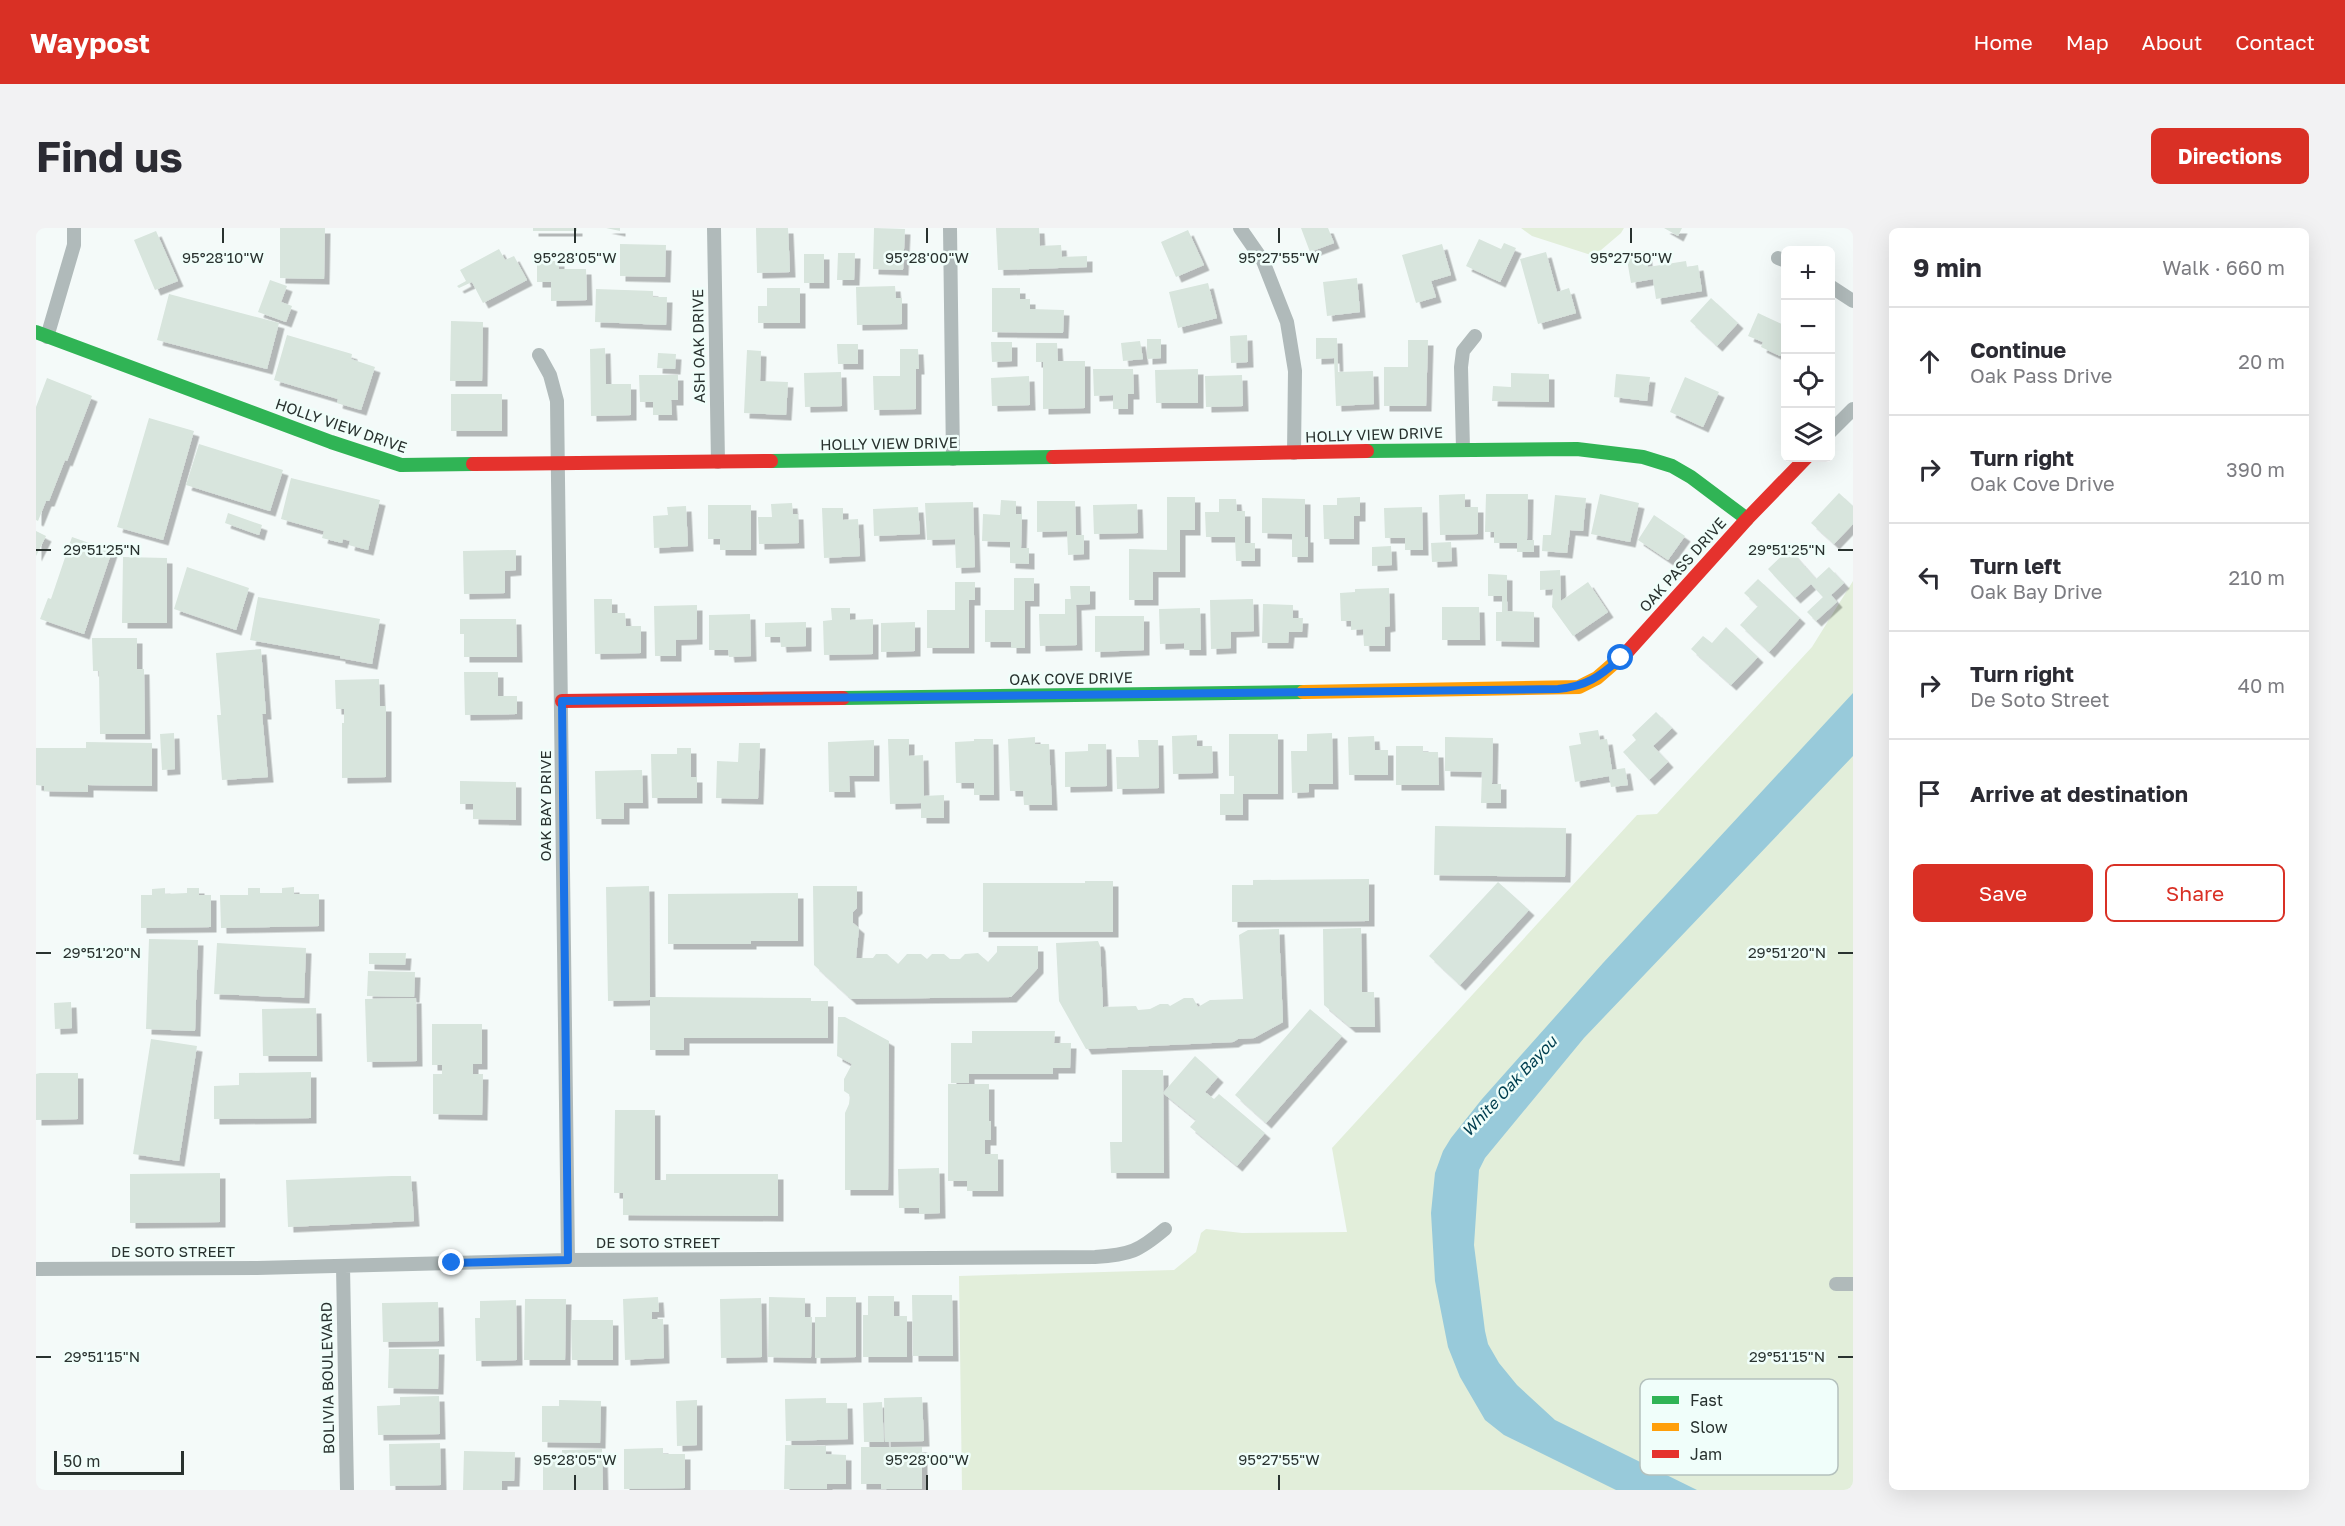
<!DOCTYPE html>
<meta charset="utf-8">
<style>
:root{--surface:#fff;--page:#f2f2f3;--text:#2b2b33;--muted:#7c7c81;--line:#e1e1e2;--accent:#d93025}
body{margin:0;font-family:"Golos Text",sans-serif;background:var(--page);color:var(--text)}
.controls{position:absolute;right:18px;top:18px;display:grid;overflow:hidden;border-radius:9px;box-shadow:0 6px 24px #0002}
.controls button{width:54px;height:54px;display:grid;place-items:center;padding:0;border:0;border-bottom:2px solid var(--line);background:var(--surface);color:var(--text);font:30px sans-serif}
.scale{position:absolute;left:18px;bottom:15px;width:130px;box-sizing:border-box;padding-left:6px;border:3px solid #29322f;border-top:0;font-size:16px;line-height:21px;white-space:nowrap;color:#29322f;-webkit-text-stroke:4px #f0fefa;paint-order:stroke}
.stop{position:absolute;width:18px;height:18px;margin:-14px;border:4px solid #1a73e8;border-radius:50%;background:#fff}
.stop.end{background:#1a73e8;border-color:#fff;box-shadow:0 2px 6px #0008}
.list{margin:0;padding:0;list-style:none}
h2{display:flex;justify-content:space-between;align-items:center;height:78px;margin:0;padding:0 24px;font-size:26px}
h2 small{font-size:20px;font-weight:400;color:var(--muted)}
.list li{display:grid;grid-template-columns:39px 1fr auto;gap:18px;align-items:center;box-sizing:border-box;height:108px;padding:0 24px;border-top:2px solid var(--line)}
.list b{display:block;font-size:22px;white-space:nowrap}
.list p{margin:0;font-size:20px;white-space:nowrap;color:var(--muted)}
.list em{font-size:20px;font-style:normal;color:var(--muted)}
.actions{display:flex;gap:12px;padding:18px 24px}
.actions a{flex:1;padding:14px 0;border:2px solid var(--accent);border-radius:9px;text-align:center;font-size:21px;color:var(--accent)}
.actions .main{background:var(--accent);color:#fff}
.icon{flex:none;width:33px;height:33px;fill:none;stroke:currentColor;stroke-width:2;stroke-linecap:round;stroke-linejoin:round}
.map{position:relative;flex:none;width:1817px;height:1262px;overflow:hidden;border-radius:9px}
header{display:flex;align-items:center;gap:36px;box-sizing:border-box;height:84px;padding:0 30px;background:var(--accent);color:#fff}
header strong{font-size:28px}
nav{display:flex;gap:33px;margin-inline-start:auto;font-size:21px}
.intro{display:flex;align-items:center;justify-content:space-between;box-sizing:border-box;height:144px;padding:0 36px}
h1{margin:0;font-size:42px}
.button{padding:15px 27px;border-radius:9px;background:var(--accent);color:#fff;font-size:21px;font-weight:700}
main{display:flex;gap:36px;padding:0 36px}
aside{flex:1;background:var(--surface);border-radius:9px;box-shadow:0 6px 24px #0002}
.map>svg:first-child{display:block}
.green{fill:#e2eeda}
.water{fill:#98cada}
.building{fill:#d8e5dd;filter:url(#shadow)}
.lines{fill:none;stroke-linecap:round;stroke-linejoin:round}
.street{stroke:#b0baba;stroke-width:14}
.fast{stroke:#30b455;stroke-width:14}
.slow{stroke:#ff9f0a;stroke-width:14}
.jam{stroke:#e5322d;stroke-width:14}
.route{stroke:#1a73e8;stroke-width:8}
.ticks{fill:none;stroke:#29322f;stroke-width:2}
.labels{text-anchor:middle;stroke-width:5;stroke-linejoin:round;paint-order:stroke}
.street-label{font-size:15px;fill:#29322f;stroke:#f0fefa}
.water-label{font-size:16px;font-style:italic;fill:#003e4f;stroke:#f0fefa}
.key{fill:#f0fefa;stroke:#b4c1bd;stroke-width:1.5}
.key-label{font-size:16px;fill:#29322f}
.ticks-label{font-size:15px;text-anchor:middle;fill:#29322f;stroke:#f0fefa;stroke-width:5;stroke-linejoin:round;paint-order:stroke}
</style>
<header>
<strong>Waypost</strong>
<nav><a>Home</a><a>Map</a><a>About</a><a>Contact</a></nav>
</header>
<div class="intro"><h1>Find us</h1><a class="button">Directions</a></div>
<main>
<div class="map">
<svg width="1817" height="1262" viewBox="0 0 1817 1262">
<defs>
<filter id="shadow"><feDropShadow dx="5.5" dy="5.5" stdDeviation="0" flood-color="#0004"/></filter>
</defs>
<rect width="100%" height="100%" fill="#f4faf9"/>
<path class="green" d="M1485 0H1588L1585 5 1558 28 1496 8Z
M1817 353V1262H926L923 1048 1138 1042 1160 1024 1165 1005 1170 1001 1206 1005 1311 1004 1296 920 1601 587 1621 586 1776 419Z"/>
<path class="water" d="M1817 465V528L1548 810 1449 930 1443 942 1438 1017 1449 1103 1452 1116 1463 1135 1481 1157 1519 1192 1661 1262H1580L1468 1207 1449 1192 1424 1149 1412 1119 1399 1053 1395 985 1399 945 1407 923 1415 910 1446 871 1567 735Z"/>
<path class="building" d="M244 0H289L288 51 244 50Z
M497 0H541V3H497Z
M570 0H584V3Z
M720 0H752L754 44 721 45Z
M838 0 869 1 867 42 837 41Z
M960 0H1003L1004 18 1025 17 1026 29 1051 28V39L962 42Z
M1265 0H1292L1298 15 1274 24Z
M1628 0H1646L1642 8Z
M1152 2 1168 37 1140 49 1125 14Z
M120 3 142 53 119 62 98 12Z
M1443 11 1465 21 1468 15 1480 20 1464 54 1430 38Z
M584 16 630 17 629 49 584 48Z
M1406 16 1415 47 1395 53 1400 69 1380 75 1366 27Z
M463 21 469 32 478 28 491 52 447 75 436 54 423 60 421 58 430 53 424 42Z
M1610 23 1612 39 1650 33 1651 39 1662 37 1666 63 1620 71 1617 51 1595 55 1590 26Z
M1510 24 1521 64 1533 60 1540 85 1502 96 1484 31Z
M802 25H819L818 52H801Z
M768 26H788V55H768Z
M501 33H523V41H550L551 72 515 73V54H501Z
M1321 50 1324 84 1291 88 1287 54Z
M234 52 251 58 245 74 256 78 250 94 222 84Z
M1172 55 1181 90 1142 100 1133 64Z
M859 58 860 70H866V96L821 97 820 59Z
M731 60H764V95H722V78H731Z
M956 60H984V71H994V81L1028 82 1027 105 956 104Z
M560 61 617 63V69H631L630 97 559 94Z
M133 66 243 95 231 141 121 112Z
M1675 70 1702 95 1681 118 1654 93Z
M1722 85 1750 98V117L1744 128 1725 119 1727 114 1712 108Z
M415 93 447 94 446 153H414Z
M251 107 316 126 315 131 339 139 325 182 301 175 302 171 238 152Z
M1211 107 1212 134 1195 135 1194 108Z
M1280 110H1301L1302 144 1337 143 1338 176 1300 178 1298 130 1280 131Z
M1111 111H1125V130L1111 131Z
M1372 112H1392L1390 178H1348V139H1372Z
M1104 113 1107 131 1087 133 1085 115Z
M955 114H976V133L956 134Z
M1000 115H1021L1022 133H1049V180L1007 181V134H1000Z
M801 116H822V136H802Z
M569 120 570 156H595V187L555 188 554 121Z
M864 121H882L883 141H880V181L838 182 837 148H864Z
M711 122 725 123 724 153 752 154 750 187 708 185Z
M622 125 640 126 639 141 621 140Z
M1057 141H1097L1098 166H1092V181H1077V167L1058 168Z
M1162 141V175H1120L1119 142Z
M805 144 806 178 769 179 768 145Z
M1475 145 1513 146V174L1456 173 1457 158 1475 159Z
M1580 146 1614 149 1611 173 1578 169Z
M603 147H642V172H635L636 187H617V174H604Z
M1206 147 1207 178 1170 179 1169 148Z
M993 148 994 177 956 178 955 150Z
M1649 149 1683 164 1667 199 1634 184Z
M11 150 56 168 31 233 29 232 13 273H10L2 293 0 292V179Z
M415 166H466V203H415Z
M113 190 158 203 127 312 81 299Z
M163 216 247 242 234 283 150 257Z
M255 250 344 272 332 322 313 317 314 313 307 311 306 315 286 310 288 303 245 291Z
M1803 265 1817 278V296L1798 316 1775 295Z
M1429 266V279H1442V306L1404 307 1403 267Z
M1450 266H1492L1491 312H1498V324H1481V315H1458V304H1449Z
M1564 266 1603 275 1594 314 1555 306Z
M1519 267 1550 270 1547 303 1534 302 1531 325 1506 323 1507 307H1515Z
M1131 269H1159V302H1144V344H1117V372H1093V321L1131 322Z
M1324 269V288H1318V311H1288L1287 277H1301V270Z
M1226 270 1269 271V309H1272V329H1256V306L1226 305Z
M1183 271H1200L1201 283H1209V315H1219V333H1200L1199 309H1170L1169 284H1183Z
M965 272 980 273V286H986L985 320H993V336L974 335V314L946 313 947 286 964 287Z
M1001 273H1039L1040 307H1048V326L1032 327 1031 303 1001 304Z
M937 274 939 339 920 340 919 311 891 312 889 275Z
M756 275 757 286H762L763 315 723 316 722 289H736L735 276Z
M1101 276 1102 305 1058 306 1057 277Z
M672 277H715V322H684V311H672Z
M650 278 652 318 618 320 617 288 632 287 631 279Z
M882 279 884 306 838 308 837 281Z
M1386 279 1387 322H1369V310H1349L1348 280Z
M786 280H807V292L822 291 824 328 788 330Z
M192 285 226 297 223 307 189 295Z
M1618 287 1649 308 1632 332 1602 312Z
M0 303 10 308 0 328Z
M36 309 76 323 48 406 4 391 12 370 15 371Z
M1415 314 1416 333 1396 334 1395 315Z
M1355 318 1356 337 1336 338V319Z
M1753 321 1780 351 1793 339 1808 355 1795 367 1801 374 1780 393 1771 384 1787 369 1775 356 1759 370 1732 341Z
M480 322V342L469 343V365L428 366 427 323Z
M87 329 131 330V395H86Z
M151 339 213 360 200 402 138 381Z
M1524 342 1525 373 1552 354 1572 384 1537 408 1516 379 1517 361 1504 362V343Z
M1452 346 1471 347V383L1498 384V414L1460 413V384H1466V368H1452Z
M978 350H998V373H989V420H975V414H949V382H978Z
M1722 351 1764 390 1733 424 1704 397 1722 378 1708 365Z
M919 354H939V372H933V420H891V382H919Z
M1034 358H1054V376L1040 377 1041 417 1004 418 1003 386H1029V371H1035Z
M1353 360 1354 398 1349 399V418H1328L1327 401 1315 402V393H1305L1304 365 1319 364V361Z
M222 369 344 391 336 436 304 430V428L214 412Z
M558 371H576V385H589L590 398H605V425L559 426Z
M1217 371 1218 403 1195 404V420L1175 421 1174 372Z
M1227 376 1257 377V390H1267L1266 404H1253L1252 415H1226Z
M661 377V411L640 412V428H619L618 378Z
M1406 379H1443L1444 412H1406Z
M795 380H814V392L837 391V426L788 427 787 393 796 392Z
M1164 380 1165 422H1148V415L1124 416 1123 381Z
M714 386 715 428 693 429 692 422H673V387Z
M1059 388H1108V422L1059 424Z
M424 391H480L481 429H428V406H424Z
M770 394V418L745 419 744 409H729V395Z
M879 394V423L845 424V395Z
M1690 399 1722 429 1695 457 1655 421 1667 408 1676 415Z
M56 410H101V441H108L109 506H64L63 443H57Z
M225 421 230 486H226L232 549 186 552 181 487H185L180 425Z
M428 444H462V468H481V486L429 487Z
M343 451 344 478H350V549L306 550V495H308V481H300L299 452Z
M1620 484 1636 500 1617 518 1632 534 1613 552 1587 524 1600 512 1596 507Z
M1562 502 1564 512 1571 511 1576 542 1589 540 1592 557 1575 559 1573 548 1539 554 1533 518 1545 516 1543 505Z
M138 505 139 541 126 542 124 506Z
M1296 505 1297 556H1273V564L1256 565 1255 523H1271V506Z
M1193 506H1242V566H1207V587H1184V566H1198V548H1193Z
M1161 507V518H1176L1177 545 1137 546 1136 508Z
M1338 508 1339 522H1352V547H1313L1312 509Z
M999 509V516H1013L1016 577H988L987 563H974L972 511Z
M1409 509 1457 510 1456 556H1465V575H1445L1446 544 1409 543Z
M852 511H873V528L887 527 888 568 908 567V590H885V575L854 576Z
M938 511H957L958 567H938V555H920L919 514 938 513Z
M838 512V548H813L814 564H793L792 514Z
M1102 512H1122L1123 560 1081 561 1080 529H1103Z
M50 514 116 515V558L52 557V564L8 563V558L0 557V520H50Z
M703 515H724L722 571 680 570 681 533 702 534Z
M1052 516H1070L1071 558 1029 559V524L1052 523Z
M1360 518H1387V524H1402L1403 557H1360Z
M641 520H655V549H661V570H616L615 526H641Z
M606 542 607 575H588V591H560L559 543Z
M424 553 480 554V592L437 591V576H424Z
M1399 598 1530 600 1529 649 1398 647Z
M1333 651V693L1196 694V657H1217V652Z
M1049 653H1077V704H947V655H1049Z
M1462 654 1493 682 1424 757 1393 728Z
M613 658 614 769 775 770V773H792V810H648V822H614V772L572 773 570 659Z
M777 658H821V680L817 684V695L823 700 820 730H837L840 726H851L862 736 871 726H885L891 731 896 726H908L914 731H924L929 726 942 725 952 734 961 724V718H1002V740L975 769 815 771 778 737Z
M258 659V666H283V698L185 700 184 667H212V660H224V665H246V660Z
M129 660V666L151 665V660H163V667H175V699L105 700V667H116V661Z
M762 665V713H715V716H632V666Z
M1325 700 1326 764H1338L1339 799H1314L1288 777 1287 701Z
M1243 701 1247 794 1218 810 1202 811 1197 814 1050 821 1023 773 1020 715 1062 713 1064 718 1067 779 1100 778 1102 782 1114 781 1124 776H1132L1134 778 1148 770H1157L1162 779 1174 772 1207 771 1203 707 1212 702Z
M113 711 162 712 159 803 110 801Z
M181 715 270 720 268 770 178 766Z
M333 725H370L369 737 333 736Z
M332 743 379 744 378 769 331 768Z
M380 770 381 833 331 834 329 771Z
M35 774 36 800 19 801 18 775Z
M280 780 281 828H227L226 781Z
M1274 781 1306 808 1230 895 1199 867Z
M802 789H809L853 813 852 962H809V885L813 876 814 867 808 863V851L816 836 801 828Z
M396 796H446V836H437V846H447L446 887 397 886V846H406V837H396Z
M936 803H1019L1018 815H1035L1034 840H1017V846H933V855H915V815H936Z
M115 811 161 818 143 933 97 926Z
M1159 828 1182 849 1169 864 1178 871 1183 866 1229 905 1201 938 1154 899 1160 892 1127 865Z
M1086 842H1127L1128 945H1075L1074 914H1086Z
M275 844V890L178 891V858L203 857V845Z
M4 845H42V891L0 892V846Z
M912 856H953V893H955V912H949V926H962V963H931V953H912Z
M579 882H619V952H630V946H742V988L587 987V965H578Z
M903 940 904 985 883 986V980H863L862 941Z
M184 945V994L94 995V946Z
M356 948H375L378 993 252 999 250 952Z
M876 1067H916L917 1128H877Z
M832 1068H858V1088H871V1129H827V1087H832Z
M622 1069 623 1084H616V1091H627L628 1130 589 1132 587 1071Z
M733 1069 769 1070V1089H776L775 1130 732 1129Z
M790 1069H820V1129L779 1130V1089H790Z
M725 1070 726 1129 685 1130 684 1071Z
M489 1071H530L529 1132H488Z
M480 1072 481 1132 440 1133 439 1090H444V1073Z
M402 1074 403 1113 347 1114 346 1075Z
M535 1092H577V1132H536Z
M353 1121H403L402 1161 352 1160Z
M403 1168 404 1206 342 1207 341 1178 364 1177V1169Z
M886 1169 888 1213 849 1214 848 1170Z
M790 1170V1175H811L812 1211 750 1213 749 1171Z
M523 1172 565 1173 564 1215 506 1214V1178H523Z
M661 1172V1217L641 1218 640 1173Z
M846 1174 848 1214H828L827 1175Z
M404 1215 405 1257 354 1258 353 1216Z
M749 1217 790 1218V1226L810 1227V1256H791V1261H748Z
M825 1219H886V1261H845V1256H825Z
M627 1220V1226H649V1260L588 1261V1221Z
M566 1221 567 1262H507V1227H526V1222Z
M428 1223 479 1224 478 1253H466V1262H427Z"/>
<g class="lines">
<path class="street" d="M678 0 682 234
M914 0 917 231
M1204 0 1227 33 1251 94 1259 143 1258 225
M1742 30 1750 33
M1794 58 1817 73
M11 109 38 17V0
M503 127 514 147 521 173 532 1032
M1794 204 1817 181
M1427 221 1425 139 1427 123 1439 108
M307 1038 311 1262
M0 1041 221 1040 532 1032 1059 1029C1094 1027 1103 1023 1129 1001
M1800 1056H1817"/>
<path class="fast" d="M0 104 295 214 365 237 437 236
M1331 223 1541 221 1607 229 1636 238 1655 249 1711 291
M735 233 1017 229
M807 470 1267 464"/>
<path class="slow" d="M1267 464 1543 459 1561 450 1592 423"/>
<path class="jam" d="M1017 229 1331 223
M437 236 735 233
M1592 423 1711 291 1770 230
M526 473 807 470"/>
</g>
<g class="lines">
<path class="route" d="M416 1035 532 1032 526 473 1522 461C1551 458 1563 449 1585 430"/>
</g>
<path class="ticks" d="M187 0V15M539 0V15M891 0V15M1243 0V15M1595 0V15M0 322H15M1802 322H1817M0 725H15M1802 725H1817M0 1129H15M1802 1129H1817M539 1247V1262M891 1247V1262M1243 1247V1262"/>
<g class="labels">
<g class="street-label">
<text transform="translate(663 118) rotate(-91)" y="5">ASH OAK DRIVE</text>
<text transform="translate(305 198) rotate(19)" y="5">HOLLY VIEW DRIVE</text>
<text transform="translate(1338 207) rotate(-2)" y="5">HOLLY VIEW DRIVE</text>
<text transform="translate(853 216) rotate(-1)" y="5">HOLLY VIEW DRIVE</text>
<text transform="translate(1647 337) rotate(-48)" y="5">OAK PASS DRIVE</text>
<text transform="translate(1035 451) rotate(-1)" y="5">OAK COVE DRIVE</text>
<text transform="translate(510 578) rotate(-90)" y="5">OAK BAY DRIVE</text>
<text x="622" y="1020">DE SOTO STREET</text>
<text x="137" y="1029">DE SOTO STREET</text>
<text transform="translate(292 1150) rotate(-91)" y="5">BOLIVIA BOULEVARD</text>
</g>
<g class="water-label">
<text transform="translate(1473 858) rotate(-47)" y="6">White Oak Bayou</text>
</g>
</g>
<rect x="1604" y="1151" width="198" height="96" rx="9" class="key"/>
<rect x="1616" y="1168" width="27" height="8" fill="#30b455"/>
<rect x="1616" y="1195" width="27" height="8" fill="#ff9f0a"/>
<rect x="1616" y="1222" width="27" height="8" fill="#e5322d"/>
<g class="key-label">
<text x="1654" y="1178">Fast</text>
<text x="1654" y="1205">Slow</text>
<text x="1654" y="1232">Jam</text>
</g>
<g class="ticks-label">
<text x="187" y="35">95°28'10"W</text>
<text x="539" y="35">95°28'05"W</text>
<text x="891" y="35">95°28'00"W</text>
<text x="1243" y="35">95°27'55"W</text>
<text x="1595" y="35">95°27'50"W</text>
<text x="66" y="327">29°51'25"N</text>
<text x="1751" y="327">29°51'25"N</text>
<text x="66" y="730">29°51'20"N</text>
<text x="1751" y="730">29°51'20"N</text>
<text x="66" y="1134">29°51'15"N</text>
<text x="1751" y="1134">29°51'15"N</text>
<text x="539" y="1237">95°28'05"W</text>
<text x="891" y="1237">95°28'00"W</text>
<text x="1243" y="1237">95°27'55"W</text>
</g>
</svg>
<div class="controls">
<button>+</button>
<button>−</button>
<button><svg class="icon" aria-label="locate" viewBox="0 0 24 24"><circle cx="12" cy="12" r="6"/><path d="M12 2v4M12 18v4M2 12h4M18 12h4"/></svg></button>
<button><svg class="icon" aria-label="layers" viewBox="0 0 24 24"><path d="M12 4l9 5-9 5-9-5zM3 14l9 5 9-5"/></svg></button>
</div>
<div class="scale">50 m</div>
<div class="stop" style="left:1585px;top:430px"></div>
<div class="stop end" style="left:416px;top:1035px"></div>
</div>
<aside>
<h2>9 min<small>Walk · 660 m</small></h2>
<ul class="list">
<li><svg class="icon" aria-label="ahead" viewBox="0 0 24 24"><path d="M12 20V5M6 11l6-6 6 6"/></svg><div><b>Continue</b><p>Oak Pass Drive</p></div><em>20 m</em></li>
<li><svg class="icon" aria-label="right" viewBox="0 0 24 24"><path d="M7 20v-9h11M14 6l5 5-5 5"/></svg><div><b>Turn right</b><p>Oak Cove Drive</p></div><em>390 m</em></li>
<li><svg class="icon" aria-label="left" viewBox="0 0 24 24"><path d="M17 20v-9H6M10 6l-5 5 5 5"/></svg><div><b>Turn left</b><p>Oak Bay Drive</p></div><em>210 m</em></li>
<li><svg class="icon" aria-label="right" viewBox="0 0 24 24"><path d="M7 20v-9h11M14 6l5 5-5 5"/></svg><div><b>Turn right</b><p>De Soto Street</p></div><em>40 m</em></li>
<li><svg class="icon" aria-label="arrive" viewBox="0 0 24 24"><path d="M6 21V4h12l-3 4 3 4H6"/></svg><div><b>Arrive at destination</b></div></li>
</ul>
<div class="actions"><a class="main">Save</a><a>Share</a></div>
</aside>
</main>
